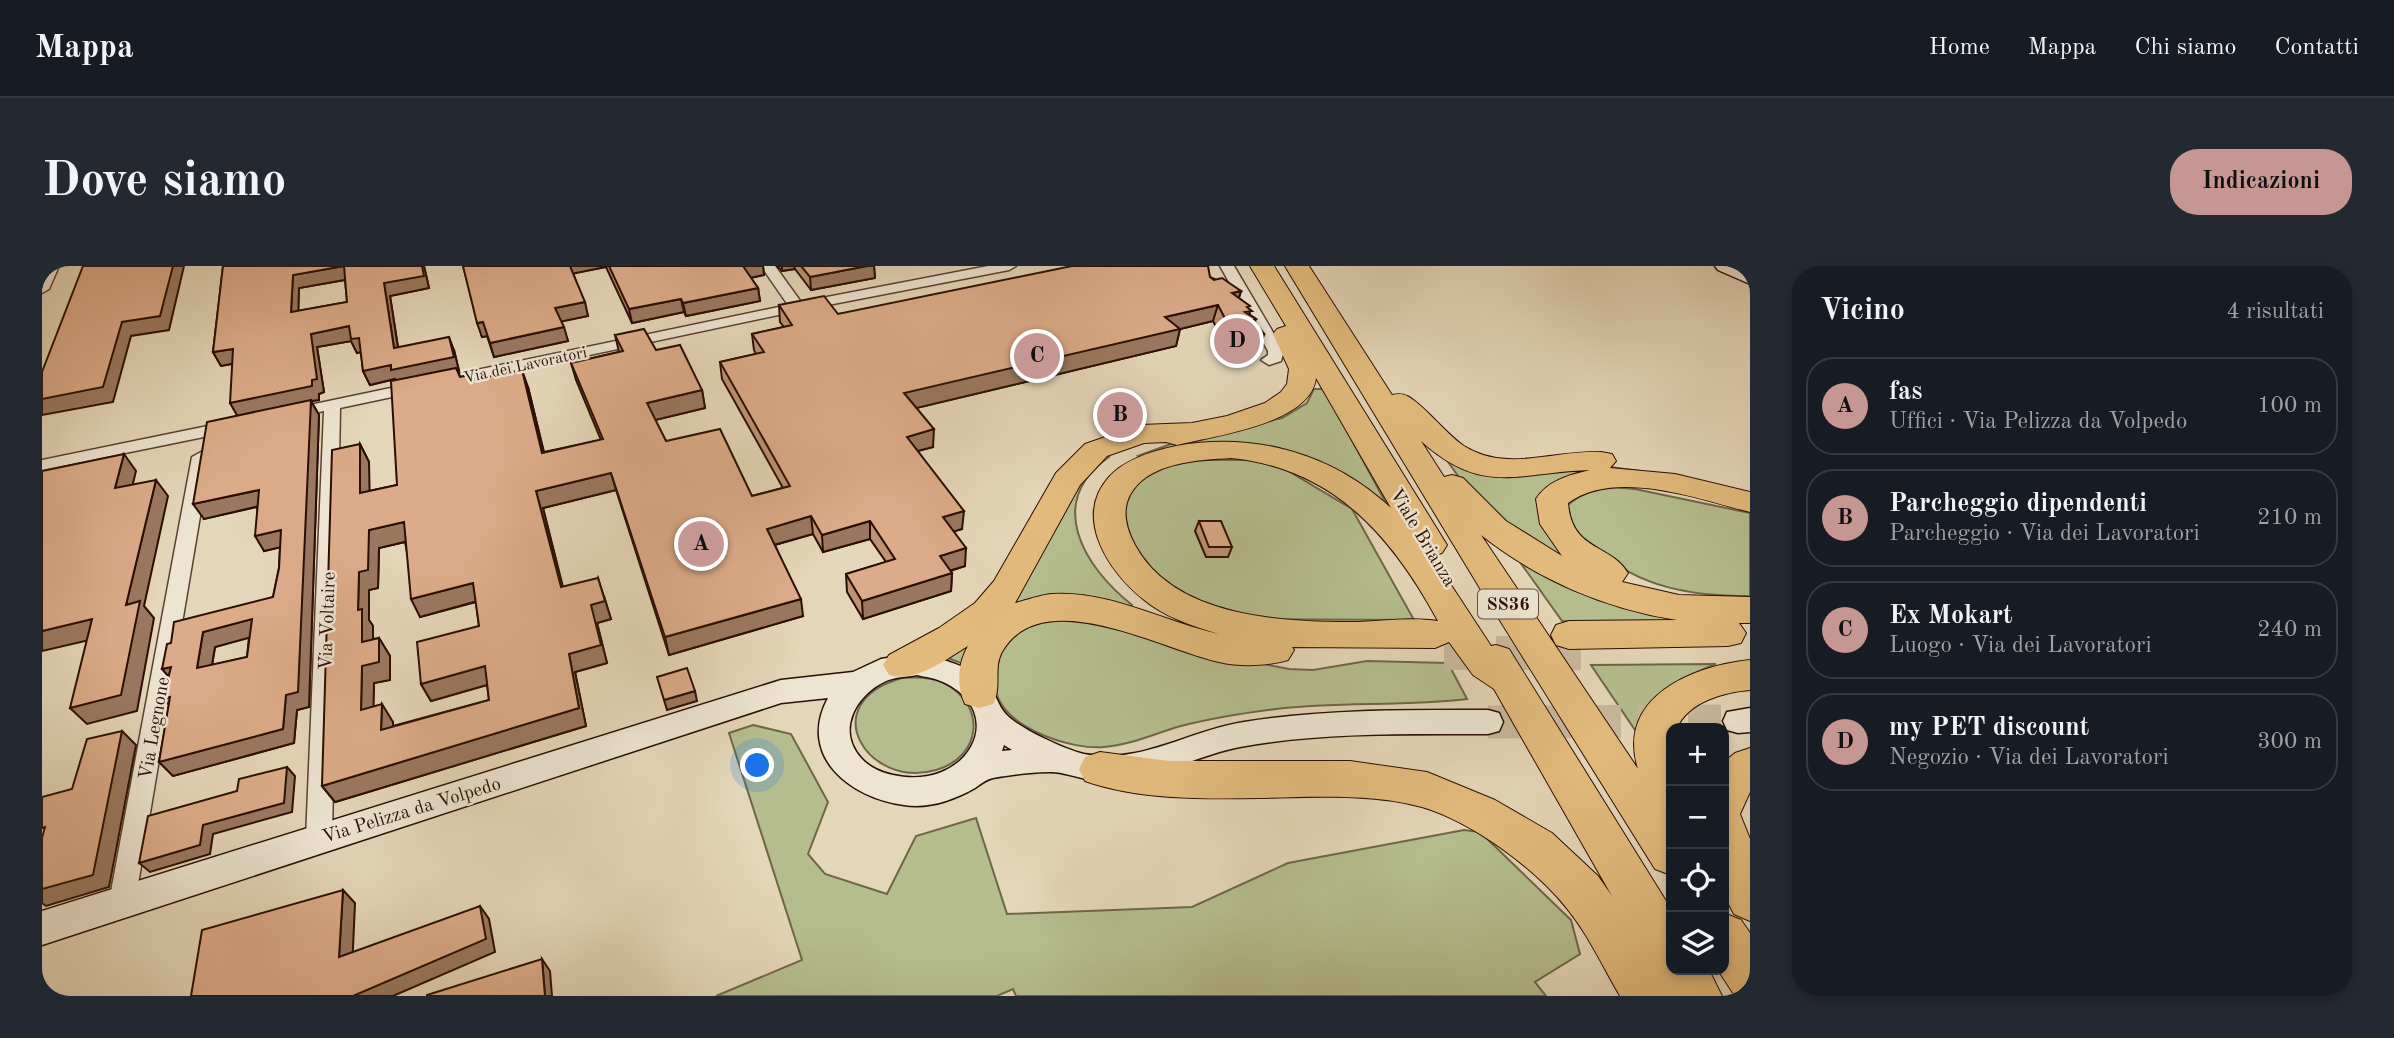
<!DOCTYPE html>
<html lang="it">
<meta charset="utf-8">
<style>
:root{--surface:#171b24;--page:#242831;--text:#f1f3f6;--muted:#9ea1a6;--line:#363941;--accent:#c59692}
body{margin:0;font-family:"Old Standard TT",serif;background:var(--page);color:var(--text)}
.controls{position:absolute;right:21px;bottom:21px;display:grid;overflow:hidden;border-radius:14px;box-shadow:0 4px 10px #0003}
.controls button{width:63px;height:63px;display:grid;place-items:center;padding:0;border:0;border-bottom:2px solid var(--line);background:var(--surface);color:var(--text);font:35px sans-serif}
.you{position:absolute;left:716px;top:500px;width:24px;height:24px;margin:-18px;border:5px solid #fff;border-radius:50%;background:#1a73e8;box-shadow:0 0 0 10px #1a73e833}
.badge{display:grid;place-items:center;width:46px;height:46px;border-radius:50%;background:var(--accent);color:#111;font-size:23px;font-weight:700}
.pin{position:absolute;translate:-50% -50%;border:4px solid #fff;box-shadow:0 2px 7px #0006}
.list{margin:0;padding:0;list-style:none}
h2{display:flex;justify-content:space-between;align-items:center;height:91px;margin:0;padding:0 28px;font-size:30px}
h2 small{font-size:23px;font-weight:400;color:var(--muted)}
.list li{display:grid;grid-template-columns:46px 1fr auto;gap:21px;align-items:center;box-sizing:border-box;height:98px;margin:0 14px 14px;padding:0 14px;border:2px solid var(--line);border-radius:28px}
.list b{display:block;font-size:26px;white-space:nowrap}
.list p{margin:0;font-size:23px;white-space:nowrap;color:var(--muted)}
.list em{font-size:23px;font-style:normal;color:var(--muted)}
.icon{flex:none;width:38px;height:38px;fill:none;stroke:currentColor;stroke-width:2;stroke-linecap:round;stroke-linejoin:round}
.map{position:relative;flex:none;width:1708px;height:730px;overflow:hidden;border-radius:28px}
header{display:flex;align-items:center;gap:42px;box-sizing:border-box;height:98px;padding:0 35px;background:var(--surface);border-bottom:2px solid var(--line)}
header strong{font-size:33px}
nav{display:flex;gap:38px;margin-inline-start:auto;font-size:24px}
.intro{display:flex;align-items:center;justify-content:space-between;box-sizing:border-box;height:168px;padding:0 42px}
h1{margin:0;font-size:49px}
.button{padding:18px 32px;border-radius:28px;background:var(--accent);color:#111;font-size:24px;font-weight:700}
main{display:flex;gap:42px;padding:0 42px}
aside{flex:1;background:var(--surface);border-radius:28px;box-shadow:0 4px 10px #0003}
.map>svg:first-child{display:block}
.green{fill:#b5bd8e;stroke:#6f6649;stroke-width:2}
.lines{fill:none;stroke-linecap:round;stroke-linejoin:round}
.secondary-tunnel{stroke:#c8b89d;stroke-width:33;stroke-dasharray:33 17;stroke-linecap:butt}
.highway-tunnel{stroke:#c8b89d;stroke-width:34;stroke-dasharray:34 18;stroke-linecap:butt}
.street-casing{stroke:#584031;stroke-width:3}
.secondary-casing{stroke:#290e04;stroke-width:3}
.highway-casing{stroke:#290e04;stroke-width:2}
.street{fill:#ede4d1;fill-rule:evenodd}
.secondary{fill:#ede4d1;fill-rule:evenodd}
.highway{fill:#e2bb7c;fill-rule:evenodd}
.wall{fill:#bd9376;stroke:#290e04;stroke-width:2;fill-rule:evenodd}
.shaded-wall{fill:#9a7860;stroke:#290e04;stroke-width:2}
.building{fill:#dcab89;stroke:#290e04;stroke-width:2;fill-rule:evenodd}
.labels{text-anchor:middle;stroke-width:5;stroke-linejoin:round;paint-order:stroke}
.far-street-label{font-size:16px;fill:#290e04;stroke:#ede4d1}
.shield{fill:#ede4d1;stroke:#644e42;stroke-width:2}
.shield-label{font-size:18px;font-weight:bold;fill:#290e04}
.street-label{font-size:19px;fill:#290e04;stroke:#ede4d1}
</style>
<header>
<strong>Mappa</strong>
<nav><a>Home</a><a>Mappa</a><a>Chi siamo</a><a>Contatti</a></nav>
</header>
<div class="intro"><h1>Dove siamo</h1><a class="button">Indicazioni</a></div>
<main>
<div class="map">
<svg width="1708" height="730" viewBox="0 0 1708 730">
<rect width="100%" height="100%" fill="#e4d6b8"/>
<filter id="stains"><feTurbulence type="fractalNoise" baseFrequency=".00286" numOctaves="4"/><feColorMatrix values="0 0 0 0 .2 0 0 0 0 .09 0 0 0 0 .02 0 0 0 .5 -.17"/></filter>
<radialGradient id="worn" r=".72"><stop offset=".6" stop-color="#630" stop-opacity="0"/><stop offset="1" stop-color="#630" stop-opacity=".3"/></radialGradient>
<path class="green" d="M1272 123H1282L1344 237H1336L1235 184 1100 192 1096 190 1137 175 1240 152 1265 137Z
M1063 189 1067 191C1003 236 1041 300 1090 339L1087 344 1030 331 921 398 901 390 1031 223Z
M1404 193 1560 200 1598 205C1569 205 1528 198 1507 223L1531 291 1511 294 1426 224Z
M1138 194H1228L1310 243 1372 354 1198 353 1124 320 1079 265 1087 219Z
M1570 221 1593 223 1708 247V330C1649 330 1599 322 1553 283 1546 277 1537 272 1532 265 1528 259 1528 247 1526 239 1540 227 1552 224 1570 221Z
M1478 296H1486L1655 356 1520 355Z
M1024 349 1175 389 1247 403 1271 404 1325 395 1406 397 1425 433C1362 441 1297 435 1234 443 1202 447 1170 452 1139 460 1114 467 1089 479 1062 481 1030 484 970 464 956 432 951 418 953 404 954 390L980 361Z
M1674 398C1631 416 1618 420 1600 464H1593L1549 399Z
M860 412C873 411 889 411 902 417 945 439 940 491 894 504 826 524 771 437 860 412Z
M711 459 749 468 786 536 766 588 783 608 845 628 874 570 934 552 965 648 1150 641 1246 597 1422 564 1438 566 1529 654 1538 688 1493 716 1504 730H974L971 723 955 730H674L760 694 687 467Z"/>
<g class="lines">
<path class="secondary-tunnel" d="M1446 456 1696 455"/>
<path class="highway-tunnel" d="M1402 387H1539"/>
<defs>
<path id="street" d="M3 0H17L7 23 0 27V8Z
M719 0H733L759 36 946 0H974L967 4 755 45 298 142 290 572 286 580 277 583 268 580 264 572 282 145 245 153 239 151 237 148 239 145 746 39Z
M1178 0H1192L1242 85 1239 95 1227 99 1219 94 1226 89V85Z
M190 155 196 156 198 160 196 164 0 204V194Z
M159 186 168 191 93 636 89 645 80 648 71 645 67 636 150 191Z"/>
<path id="secondary" d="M1673 0H1696L1708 6V18L1676 4Z
M875 387C899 393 923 398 943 415 952 423 955 437 962 446 973 461 1024 484 1042 488 1098 499 1148 464 1202 456 1283 443 1364 444 1446 444L1457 447 1461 456 1457 465 1446 468C1363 468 1280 466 1198 481 1156 489 1119 511 1076 516 1055 518 1039 511 1019 507 1004 504 967 509 951 512 943 514 939 518 933 522 912 534 886 543 862 539 808 532 755 490 786 432L739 437 0 679V645L739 414 811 406 839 393ZM875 409C883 411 893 412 901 416 969 447 925 526 851 509 840 507 827 501 819 492 794 464 814 429 844 415 853 411 865 411 875 409ZM962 479 970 484 960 485Z
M1708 442V466L1696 467 1685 464 1681 455 1685 446Z"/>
<path id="highway" d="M1208 0H1232L1405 279 1400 287 1390 290 1449 380 1454 379 1467 383 1629 643V704H1667L1680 730H1578C1561 701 1545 666 1523 640 1490 600 1430 556 1380 541 1330 527 1268 531 1217 532 1160 533 1097 534 1043 515L1037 503 1043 491 1058 486 1127 495H1308L1385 506 1453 534 1510 567 1556 610 1570 630 1452 423 1431 409 1407 376 1393 382 1250 381 1252 384 1246 394C1226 400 1198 401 1177 396 1120 384 1000 316 960 386 951 402 960 421 951 438L937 442 923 438C914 420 916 397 926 380 903 394 873 417 847 409L841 399 847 389 897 362 933 337 952 315 1014 207 1043 178 1098 159 1150 157 1185 150 1223 137 1239 126 1245 118 1247 103 1231 68 1235 63 1244 60ZM1274 112 1349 242C1290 187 1213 166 1134 180 1111 185 1083 193 1067 211 1031 251 1066 305 1101 333 1122 351 1151 360 1177 368 1123 356 1067 324 1010 328 998 329 985 334 973 337L1038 219 1065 190 1102 177 1124 176 1135 179C1171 170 1269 158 1274 112ZM1189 192C1291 202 1350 270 1396 355 1371 351 1342 355 1316 356 1243 356 1133 353 1093 279 1085 264 1079 246 1088 229 1106 196 1156 194 1189 192Z
M1243 0H1267L1350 129C1355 128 1360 127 1365 130 1379 136 1404 168 1422 180 1465 207 1512 184 1559 186L1570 188 1574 195 1568 202 1633 208 1708 226V246C1656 233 1574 202 1526 237 1530 286 1568 277 1586 307L1580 316 1637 329 1708 331V357H1697L1704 367 1699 377 1686 380 1527 383 1514 379 1509 369 1514 359 1527 355 1635 354C1564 343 1496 314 1439 269L1596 503C1574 431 1650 400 1708 394V424C1682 426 1646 436 1635 462H1629V609L1613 603 1439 324ZM1379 175C1441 231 1477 206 1548 204 1528 209 1506 214 1494 233L1498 258 1520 290 1464 255 1421 212 1410 209 1402 211Z
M1708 482V526L1698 548 1708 573V655L1692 648 1682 629V496L1693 487Z
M1682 647 1699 654 1708 667V730L1691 727 1676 704H1682Z"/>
</defs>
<use href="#street" class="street-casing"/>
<use href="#secondary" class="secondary-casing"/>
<use href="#highway" class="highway-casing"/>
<use href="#street" class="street"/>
<use href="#secondary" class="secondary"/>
<use href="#highway" class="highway"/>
</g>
<path class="wall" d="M181 0H382L387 22 348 30 356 81 412 84 417 105H416L418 111 429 109 431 114 486 121 502 186 559 174 534 114 529 97 577 86 573 69 614 84 660 124 663 142 613 154 624 175 710 230 741 222 680 113 678 96 714 88 712 84 710 68 742 61 738 56 737 39 796 48 1168 11 1199 25 1197 32 1207 43 1208 49 1214 53 1213 56 1222 68 1217 85 1189 91 1171 55 1138 63 1134 80 874 142 891 181 876 185 920 263 912 265 923 300 908 305 910 307 909 325 821 353 805 326 804 308 844 296 828 273 781 286 771 268 733 279 761 350 627 389 574 224 501 242 521 321 562 330 569 353 555 357 565 397 533 406 544 460 293 536 280 520 318 178 327 196V225L355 219 354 114 353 113 328 119 321 105 319 86 315 87 309 75 275 81 282 126 277 128V134L269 135 277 149 267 441 255 444 252 477 131 510 117 496 127 439V411L129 377 231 331 237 302 238 281 222 285 215 241 162 253 196 150 190 98 179 100 171 86ZM303 14 305 36 256 45 257 22ZM363 276 378 351 434 336 437 360 379 418 389 435 445 419 447 434 351 460V456L331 441 332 417 348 414V390L337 372 331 373V360L327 354V324L336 322 337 282ZM207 371 205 391 170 399 173 381Z
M421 0H721L722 9 709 12 716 22 718 35 644 50 642 46 590 57 564 1 531 7 546 50 519 55 526 75 452 91 445 70 440 71Z
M735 0H832L833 12 769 24 753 3 740 5Z
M1157 255 1190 281 1186 291H1164L1153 265Z"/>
<path class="shaded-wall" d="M131 0H142L127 64 89 70 71 136 0 149V133L80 56Z
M302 0 308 13 257 22 256 59 249 46 251 9Z
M380 0H382L387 22 348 30 358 95 352 82 342 17Z
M527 0H564V1L529 8Z
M701 0H721L722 9 702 13Z
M740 0H752L753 3 740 5Z
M825 0H832L833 12 769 24 768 11Z
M716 22 718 35 644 50 641 37Z
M1199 25 1194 41 1190 27Z
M639 33 642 46 590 57 587 43Z
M543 36 546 50 517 56 513 42Z
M1176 39 1171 55 1138 63 1134 80 862 145V127L1123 51Z
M441 56 446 70 440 71 435 57Z
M307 60 317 72 323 85 315 87 309 75 275 81 282 126 277 128V134L269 135 277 149 267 441 255 444 252 477 131 510 117 496 241 463 269 135 196 151 188 137 269 68Z
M522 61 526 75 452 91 448 77Z
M1222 68 1217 85 1189 91 1194 74Z
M407 71 412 84 417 105 355 117 353 113 328 119 321 105Z
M191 83 199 96 179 100 171 86Z
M480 104 486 121 506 204 500 187Z
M660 124 663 142 609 155 605 137Z
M892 163 891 181 864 188 865 171Z
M318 178 327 196 328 245 318 227Z
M82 188 94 205 86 238 73 222Z
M569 207 574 224 501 242 525 339 519 321 494 225Z
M114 214 126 230 102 340 112 352 95 445 45 458 28 442 84 339Z
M217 224 226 238 162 253 151 238Z
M922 245 920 263 900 269 901 251Z
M769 250 771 268 728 280 725 263Z
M828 255V273L781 286 780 269Z
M362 256 371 274 337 282 336 322 327 324V354L331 360V394L320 376 316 344 317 306 327 264Z
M239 264 248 279 222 285 213 270Z
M924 282 923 300 897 308 898 290Z
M910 307 909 325 821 353 820 335Z
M556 312 569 353 555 357 565 397 533 406 544 460 293 536 280 520 537 442 527 388 549 339Z
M431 317 439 334 378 351 369 333Z
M759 333 761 350 627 389 623 371Z
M50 353 65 370 0 385V365Z
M210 353 221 368 173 381 167 417 155 402 161 366Z
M337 372 348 390V414L332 417 331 461 319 444 320 400Z
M443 400 452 417 389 435 379 418Z
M129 401 133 418 120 403Z
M653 425 655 435 625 444 622 434Z
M128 431 134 447 121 432Z
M340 438 351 456V481L339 464Z
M80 465 94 479 67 621 4 640 0 637V623Z
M245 501 253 510 250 546 171 568 168 588 108 606 97 597 161 559Z
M301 624 313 637 310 704 297 691Z
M438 640 447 653 453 686 351 730H311Z
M500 693 508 705 510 730H503Z"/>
<path class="building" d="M41 0H131L118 50 80 56 61 121 0 133V106Z
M181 0H380L382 10 342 17 352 82 407 71 412 91 349 104V99L321 105 317 72 309 73 307 60 269 68 275 113 270 114V120L188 137 191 83 171 86ZM302 0 305 36 249 46 251 9Z
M421 0H528L543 36 513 42 522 61 448 77 441 56 435 57Z
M567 0H701L716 22 641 37 639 33 587 43Z
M759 0H825L768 11Z
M1030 0H1166L1168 11 1172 14 1180 12 1199 25 1190 27 1208 40 1205 41 1210 45 1203 46 1214 53 1211 54 1222 68 1194 74 1176 39 1123 51 1138 63 862 127 892 163 865 171 922 245 901 251 924 282 898 290 910 307 820 335 804 308 853 293 828 255 780 269 769 250 725 263 759 333 623 371 569 207 494 225 519 321 556 312 563 335 549 339 559 379 527 388 537 442 280 520 290 184 318 178V227L355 219 349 115 414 102 418 111 429 109V114L480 104 500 187 561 173 529 97 581 85 573 69 602 63 614 84 638 79 660 124 605 137 624 175 678 163 710 230 748 220 678 96 722 86 710 68 750 59 737 39 782 30 796 48ZM362 256 369 333 431 317 437 360 375 376 379 418 443 400 447 434 339 464 340 438 319 444 320 400 337 396V372L320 376V343L316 344 317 306 326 304 327 264Z
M269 134 256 426 244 429 241 463 117 496 128 431 121 432 129 401 120 403 125 378 129 377 132 356 231 331 237 302 239 264 213 270 217 224 151 238 165 156ZM210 353 205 391 155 402 161 366Z
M82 188 73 222 114 214 84 339 98 335 79 429 28 442 50 353 0 365V205Z
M1157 255H1179L1190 281H1167Z
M645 402 653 425 622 434 615 411Z
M80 465 51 609 0 623V572L3 561 0 562V531L30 523 45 473Z
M245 501 242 537 161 559 158 579 97 597 106 550 195 525 197 513Z
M301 624 297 691 438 640 444 673 311 730H149L160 664Z
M500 693 503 730H385V729Z"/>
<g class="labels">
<g class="far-street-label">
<text transform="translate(483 98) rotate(-12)" y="6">Via dei Lavoratori</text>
</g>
<rect class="shield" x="1436" y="323.5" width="60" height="29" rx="5"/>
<g class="shield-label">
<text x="1466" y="344">SS36</text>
</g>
<g class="street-label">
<text transform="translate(1382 271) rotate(59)" y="7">Viale Brianza</text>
<text transform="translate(284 355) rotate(-88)" y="7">Via Voltaire</text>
<text transform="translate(111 462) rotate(-80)" y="7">Via Legnone</text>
<text transform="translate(369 543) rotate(-17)" y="7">Via Pelizza da Volpedo</text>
</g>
</g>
<rect width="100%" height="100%" filter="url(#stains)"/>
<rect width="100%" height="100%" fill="url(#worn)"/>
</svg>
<div class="controls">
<button>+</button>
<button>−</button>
<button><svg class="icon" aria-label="locate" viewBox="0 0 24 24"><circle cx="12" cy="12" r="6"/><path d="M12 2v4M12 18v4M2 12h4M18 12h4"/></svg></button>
<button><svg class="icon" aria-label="layers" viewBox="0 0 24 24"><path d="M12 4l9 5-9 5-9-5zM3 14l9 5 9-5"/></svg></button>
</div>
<div class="you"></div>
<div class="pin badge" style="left:659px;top:278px">A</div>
<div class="pin badge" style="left:1078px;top:149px">B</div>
<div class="pin badge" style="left:995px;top:90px">C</div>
<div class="pin badge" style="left:1195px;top:75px">D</div>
</div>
<aside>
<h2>Vicino<small>4 risultati</small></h2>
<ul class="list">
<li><span class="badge">A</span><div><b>fas</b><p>Uffici · Via Pelizza da Volpedo</p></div><em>100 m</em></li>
<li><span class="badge">B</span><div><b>Parcheggio dipendenti</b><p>Parcheggio · Via dei Lavoratori</p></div><em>210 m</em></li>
<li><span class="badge">C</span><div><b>Ex Mokart</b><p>Luogo · Via dei Lavoratori</p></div><em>240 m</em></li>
<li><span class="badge">D</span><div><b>my PET discount</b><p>Negozio · Via dei Lavoratori</p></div><em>300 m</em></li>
</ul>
</aside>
</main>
